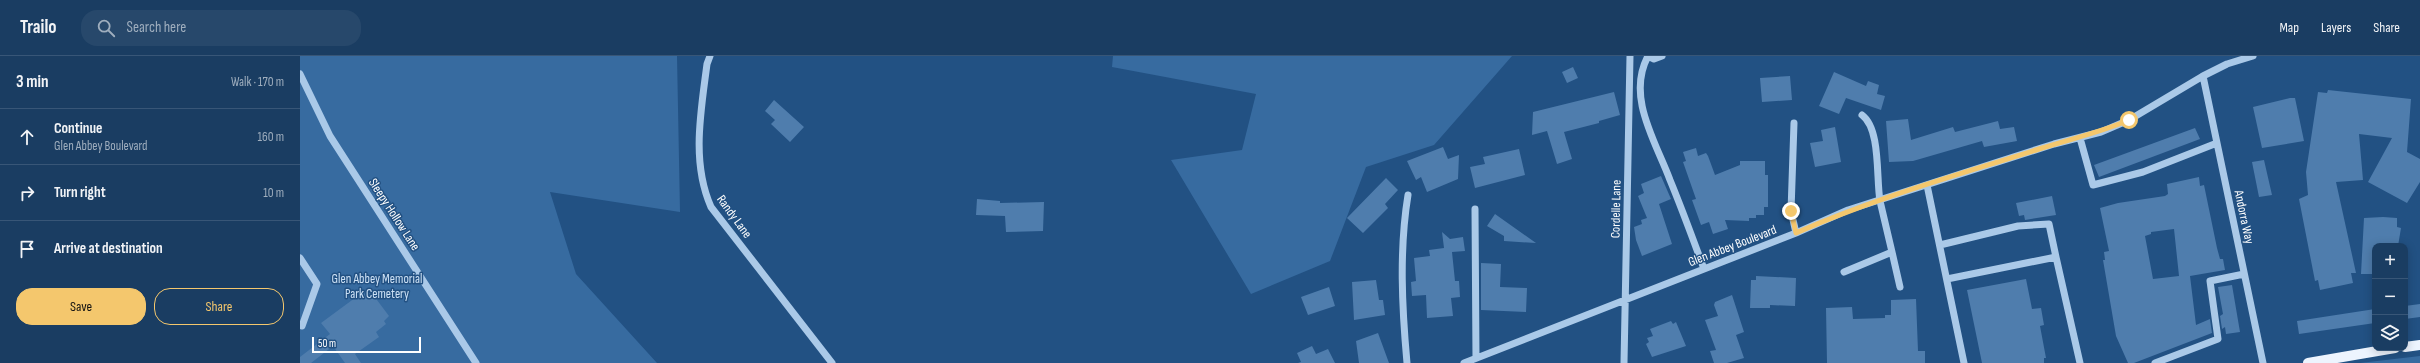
<!DOCTYPE html>
<meta charset="utf-8">
<style>
:root{--surface:#1a3d62;--page:#27486b;--text:#f1f3f6;--muted:#9faebe;--line:#385677;--accent:#f4c76d}
body{margin:0;font-family:"Sofia Sans Condensed",sans-serif;background:var(--page);color:var(--text)}
.controls{position:absolute;right:12px;bottom:12px;display:grid;overflow:hidden;border-radius:8px;box-shadow:0 2px 10px #0003}
.controls button{width:36px;height:36px;display:grid;place-items:center;padding:0;border:0;border-bottom:1px solid var(--line);background:var(--surface);color:var(--text);font:20px sans-serif}
.scale{position:absolute;left:12px;bottom:10px;width:109px;box-sizing:border-box;padding-left:4px;border:2px solid #fff;border-top:0;font-size:11px;line-height:14px;white-space:nowrap;color:#fff;-webkit-text-stroke:3px #225183;paint-order:stroke}
.stop{position:absolute;width:12px;height:12px;margin:-9px;border:3px solid #f4c76d;border-radius:50%;background:#fff}
.stop.end{background:#f4c76d;border-color:#fff;box-shadow:0 1px 4px #0008}
.list{margin:0;padding:0;list-style:none}
h2{display:flex;justify-content:space-between;align-items:center;height:52px;margin:0;padding:0 16px;font-size:17px}
h2 small{font-size:13px;font-weight:400;color:var(--muted)}
.list li{display:grid;grid-template-columns:26px 1fr auto;gap:12px;align-items:center;box-sizing:border-box;height:56px;padding:0 16px;border-top:1px solid var(--line)}
.list b{display:block;font-size:15px;white-space:nowrap}
.list p{margin:0;font-size:13px;white-space:nowrap;color:var(--muted)}
.list em{font-size:13px;font-style:normal;color:var(--muted)}
.actions{display:flex;gap:8px;padding:12px 16px}
.actions a{flex:1;padding:9px 0;border:1px solid var(--accent);border-radius:16px;text-align:center;font-size:14px;color:var(--accent)}
.actions .main{background:var(--accent);color:#111}
.icon{flex:none;width:22px;height:22px;fill:none;stroke:currentColor;stroke-width:2;stroke-linecap:round;stroke-linejoin:round}
.map{position:relative;flex:none;width:2120px;height:307px;overflow:hidden}
header{display:flex;align-items:center;gap:24px;box-sizing:border-box;height:56px;padding:0 20px;background:var(--surface);border-bottom:1px solid var(--line)}
header strong{font-size:19px}
nav{display:flex;gap:22px;margin-inline-start:auto;font-size:14px}
.search{width:280px;height:36px;background:var(--page);display:flex;align-items:center;gap:10px;box-sizing:border-box;padding:0 14px;border-radius:16px;color:var(--muted);font-size:15px}
main{display:flex}
aside{flex:1;background:var(--surface)}
.map>svg:first-child{display:block}
.green{fill:#376ba0}
.building{fill:#4f7dad;fill-rule:evenodd}
.lines{fill:none;stroke-linecap:round;stroke-linejoin:round}
.minor{stroke:#aac9e8;stroke-width:7}
.major{stroke:#edf4fe;stroke-width:10}
.route{stroke:#f4c76d;stroke-width:5}
.labels{text-anchor:middle;stroke-width:3;stroke-linejoin:round;paint-order:stroke}
.street-label{font-size:13px;fill:#fff;stroke:#225183}
.park-label{font-size:13px;fill:#cee2f6;stroke:#225183}
</style>
<header>
<strong>Trailo</strong>
<div class="search"><svg class="icon" aria-label="search" viewBox="0 0 24 24"><circle cx="10" cy="10" r="6"/><path d="M15 15l6 6"/></svg>Search here</div>
<nav><a>Map</a><a>Layers</a><a>Share</a></nav>
</header>
<main>
<aside>
<h2>3 min<small>Walk · 170 m</small></h2>
<ul class="list">
<li><svg class="icon" aria-label="ahead" viewBox="0 0 24 24"><path d="M12 20V5M6 11l6-6 6 6"/></svg><div><b>Continue</b><p>Glen Abbey Boulevard</p></div><em>160 m</em></li>
<li><svg class="icon" aria-label="right" viewBox="0 0 24 24"><path d="M7 20v-9h11M14 6l5 5-5 5"/></svg><div><b>Turn right</b></div><em>10 m</em></li>
<li><svg class="icon" aria-label="arrive" viewBox="0 0 24 24"><path d="M6 21V4h12l-3 4 3 4H6"/></svg><div><b>Arrive at destination</b></div></li>
</ul>
<div class="actions"><a class="main">Save</a><a>Share</a></div>
</aside>
<div class="map">
<svg width="2120" height="307" viewBox="0 0 2120 307">
<rect width="100%" height="100%" fill="#225183"/>
<path class="green" d="M0 0H377L380 156 250 136 276 218 357 307H0Z
M813 0H1212L1134 89 1066 111 1030 205 951 238 871 104 942 94 956 38 812 11Z
M2120 300V307H2060Z"/>
<path class="building" d="M1273 11 1278 22 1267 27 1262 16Z
M1534 16 1566 30 1568 25 1579 29 1577 38 1585 40 1581 54 1546 42 1539 58 1519 50Z
M1490 20 1492 44 1462 46 1460 22Z
M2028 34 2111 43 2107 96 2120 103V126L2107 147 2068 126 2092 82 2059 78 2063 124 2036 126 2056 217H2051L2053 227 2020 234 2018 224 2015 225 1999 143 2008 139 2006 116 2018 36 2027 37Z
M1314 36 1320 59 1299 65V67L1264 76 1272 103 1257 108 1247 75 1232 79 1233 56Z
M1990 42H1995L2004 85 1962 92 1953 51Z
M474 44 504 71 490 86 471 68 475 64 465 55Z
M1608 63 1611 84 1653 71 1655 76 1698 65 1700 73 1714 71 1717 85 1684 91 1682 85 1613 105 1589 106 1586 65Z
M1535 71 1541 106 1515 111 1510 87 1523 85 1521 74Z
M1895 72 1900 83 1799 121 1794 109Z
M1143 91 1148 103 1159 99 1158 123 1127 136 1121 121 1116 124 1107 105Z
M1396 92 1398 100 1406 97 1408 100 1415 119 1440 109V105H1465V119H1468V151H1464V159H1456V162H1449V165L1425 164 1428 173 1413 178 1409 166 1401 169 1392 144 1396 143 1383 106 1386 105 1383 96Z
M1219 93 1225 119 1175 132 1170 111 1185 108 1183 101Z
M1964 104 1972 139 1959 141 1952 106Z
M1361 120 1371 143 1359 148 1372 188 1342 200 1336 184 1334 171 1342 168 1341 164 1347 162 1338 140 1344 137 1341 128Z
M1899 121 1900 130 1904 129 1917 192 1920 203H1923L1925 214 1890 220 1896 269 1910 263 1912 277 1834 307H1828L1816 280 1803 204H1805L1804 196 1809 195 1800 152 1818 147 1865 140 1868 138 1867 128ZM1874 173 1879 220 1853 223 1845 180 1851 178V176Z
M1086 122 1098 134 1085 148 1088 152 1063 177 1047 162Z
M1752 140 1756 159 1725 164 1724 159 1719 160 1716 147Z
M677 143 700 145V147L744 146 743 175 706 176 705 160 676 159Z
M1195 158 1236 187 1204 185V180L1187 170Z
M2083 161 2097 162V171L2101 172 2098 190H2075V218H2061L2064 162Z
M1142 176 1150 183 1163 181 1165 195 1152 196 1155 225H1159L1160 241 1151 242 1153 260 1127 262 1126 239 1112 240 1111 226 1116 225 1114 202 1130 200 1129 194 1144 192Z
M1181 207 1201 208 1200 231 1227 232 1226 256 1181 254Z
M1456 220 1496 222 1495 250 1470 249V252H1450L1451 224H1456Z
M1726 223 1732 253 1741 252 1744 269 1740 270 1746 302H1744V307H1682L1667 234Z
M1076 224 1079 244H1083L1085 259 1054 264 1052 226Z
M1932 229 1940 276 1926 278 1925 271 1922 273 1920 260 1923 258 1918 231Z
M1029 231 1035 250 1008 259 1001 241Z
M63 236 66 240 71 236 89 260 84 265 86 268 76 276 79 281 55 298 61 307H45L33 290 11 307H0V301L30 278 21 267Z
M1432 239 1444 276 1436 279 1444 302 1427 307H1414L1410 295 1416 294 1405 264 1418 260 1414 249 1415 246Z
M1616 243 1618 295H1625V307H1527L1526 252 1552 251 1553 263 1585 262V259H1591V244Z
M2120 248V261L2105 263V250Z
M2075 253V267L1999 278 1997 265Z
M1371 265 1373 268 1376 266 1386 290 1352 301 1346 288 1349 286 1347 282 1353 280 1350 273Z
M1078 277 1089 307H1059L1056 285Z
M1012 290 1016 298 1028 293 1035 307H998L1001 306 997 297Z"/>
<g class="lines">
<path class="minor" d="M410 0 407 8C401 55 391 106 411 151L532 307
M1348 0C1326 41 1356 86 1370 124 1382 153 1393 183 1404 213
M1348 0 1354 3 1362 0
M0 18 30 80 176 307
M1903 20 1963 307
M1494 67 1491 155 1496 177
M1780 82 1793 129 1843 116 1917 87
M1627 129 1664 307
M1175 153 1176 302
M1640 189 1718 170 1749 168 1756 201
M1592 196 1600 231
M0 202 17 228 2 270
M1544 216 1592 196C1588 179 1584 162 1580 145 1576 122 1581 73 1562 59
M1647 223 1756 201 1780 307
M1107 307C1102 252 1099 194 1108 139
M1164 307 1496 177 1548 154 1754 88 1801 76 1829 64 1903 20 1927 8 1953 0
M1324 307 1330 0
M1855 307 1918 283 1910 225 1944 218"/>
<path class="major" d="M2105 291 2120 289
M2008 307 2095 292"/>
</g>
<g class="lines">
<path class="route" d="M1491 155 1496 177C1575 142 1658 119 1739 93 1770 83 1799 77 1829 64"/>
</g>
<g class="labels">
<g class="street-label">
<text transform="translate(1315 153) rotate(-89)" y="5">Cordelle Lane</text>
<text transform="translate(95 158) rotate(57)" y="5">Sleepy Hollow Lane</text>
<text transform="translate(435 160) rotate(54)" y="5">Randy Lane</text>
<text transform="translate(1945 161) rotate(78)" y="5">Andorra Way</text>
<text transform="translate(1432 189) rotate(-21)" y="5">Glen Abbey Boulevard</text>
</g>
<g class="park-label">
<text x="77" y="227">Glen Abbey Memorial<tspan x="77" dy="15">Park Cemetery</tspan></text>
</g>
</g>
</svg>
<div class="controls">
<button>+</button>
<button>−</button>
<button><svg class="icon" aria-label="layers" viewBox="0 0 24 24"><path d="M12 4l9 5-9 5-9-5zM3 14l9 5 9-5"/></svg></button>
</div>
<div class="scale">50 m</div>
<div class="stop" style="left:1829px;top:64px"></div>
<div class="stop end" style="left:1491px;top:155px"></div>
</div>
</main>
